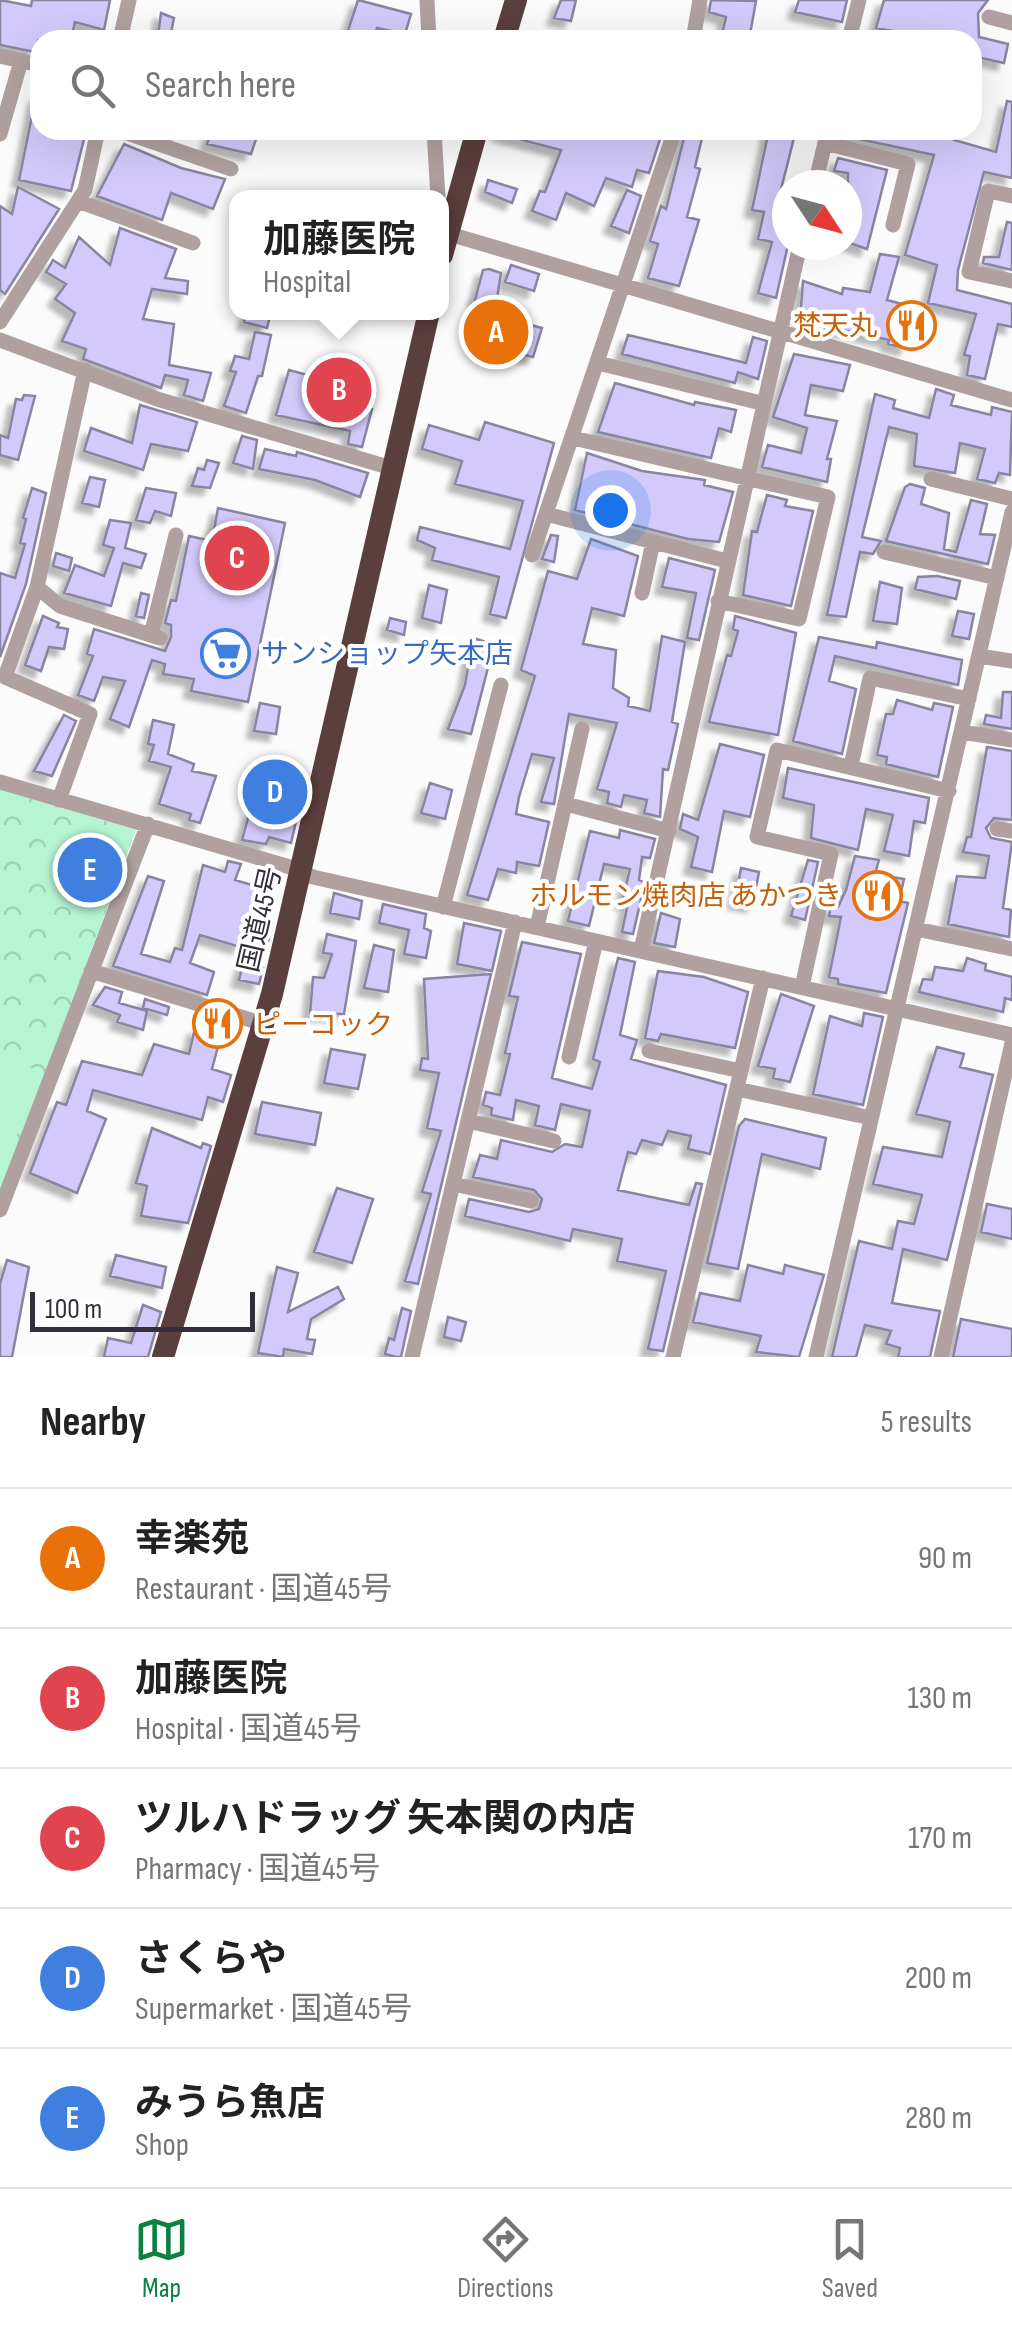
<!DOCTYPE html>
<meta charset="utf-8">
<style>
:root{--surface:#fff;--page:#f6f6f6;--text:#222;--muted:#767676;--line:#e0e0e0;--accent:#0b8043}
body{margin:0;font-family:"Sofia Sans Condensed","Noto Sans JP",sans-serif;background:var(--page);color:var(--text)}
.compass{position:absolute;left:772px;top:170px;width:90px;height:90px;border-radius:50%;background:var(--surface);box-shadow:0 10px 40px #0002;rotate:126deg}
.scale{position:absolute;left:30px;bottom:25px;width:225px;box-sizing:border-box;padding-left:10px;border:5px solid #332e3a;border-top:0;font-size:28px;line-height:35px;white-space:nowrap;color:#332e3a;-webkit-text-stroke:8px #fff;paint-order:stroke}
.you{position:absolute;left:610px;top:510px;width:35px;height:35px;margin:-25px;border:8px solid #fff;border-radius:50%;background:#1a73e8;box-shadow:0 0 0 15px #1a73e833}
.badge{display:grid;place-items:center;width:65px;height:65px;border-radius:50%;background:var(--accent);color:#fff;font-size:32px;font-weight:700}
.pin{position:absolute;translate:-50% -50%;border:5px solid #fff;box-shadow:0 2px 10px #0006}
.popup{position:absolute;left:229px;top:190px;width:220px;height:130px;box-sizing:border-box;display:grid;place-content:center;border-radius:20px;background:var(--surface);filter:drop-shadow(0 2px 8px #0005);font-size:32px;white-space:nowrap;color:var(--muted)}
.popup b{font-size:38px;color:var(--text)}
.popup::after{content:'';position:absolute;left:50%;top:100%;margin-left:-20px;border:20px solid transparent;border-top-color:var(--surface)}
.list{margin:0;padding:0;list-style:none}
h2{display:flex;justify-content:space-between;align-items:center;height:130px;margin:0;padding:0 40px;font-size:42px}
h2 small{font-size:32px;font-weight:400;color:var(--muted)}
.list li{display:grid;grid-template-columns:65px 1fr auto;gap:30px;align-items:center;box-sizing:border-box;height:140px;padding:0 40px;border-top:2px solid var(--line)}
.list b{display:block;font-size:38px;white-space:nowrap}
.list p{margin:0;font-size:32px;white-space:nowrap;color:var(--muted)}
.list em{font-size:32px;font-style:normal;color:var(--muted)}
.icon{flex:none;width:55px;height:55px;fill:none;stroke:currentColor;stroke-width:2;stroke-linecap:round;stroke-linejoin:round}
.map{position:relative;flex:none;width:1012px;height:1357px;overflow:hidden}
.search{position:absolute;background:var(--surface);box-shadow:0 10px 40px #0002;left:30px;right:30px;top:30px;height:110px;display:flex;align-items:center;gap:25px;box-sizing:border-box;padding:0 35px;border-radius:30px;color:var(--muted);font-size:38px}
.sheet{height:830px;background:var(--surface)}
nav{display:flex;justify-content:space-around;align-items:center;box-sizing:border-box;height:140px;border-top:2px solid var(--line);background:var(--surface);font-size:28px;color:var(--muted)}
nav a{display:grid;justify-items:center;gap:5px}
nav .on{color:var(--accent)}
.map>svg:first-child{display:block}
.park{fill:url(#park-crowns)}
.pitch{fill:#b6f5d3}
.building{fill:#d3cafb;stroke:#89849f;stroke-width:2.5;filter:url(#shadow)}
.lines{fill:none;stroke-linecap:round;stroke-linejoin:round}
.minor{stroke:#b0a1a0;stroke-width:15}
.highway{stroke:#5b3e3e;stroke-width:22}
.labels{text-anchor:middle;stroke-width:8;stroke-linejoin:round;paint-order:stroke}
.food-label{font-size:28px;fill:#c56008;stroke:#fff;text-anchor:end}
.shop-label{font-size:28px;fill:#366cbe;stroke:#fff;text-anchor:start}
.street-label{font-size:28px;fill:#332e3a;stroke:#fff}
</style>
<div class="map">
<svg width="1012" height="1357" viewBox="0 0 1012 1357">
<defs>
<pattern id="park-crowns" width="20" height="18" patternUnits="userSpaceOnUse" patternTransform="scale(2.5)"><rect width="20" height="18" fill="#b6f5d3"/><path d="M2 6a3 3 0 1 1 6 0M12 15a3 3 0 1 1 6 0" fill="none" stroke="#9dd2b6"/></pattern>
<filter id="shadow"><feDropShadow dx="-7" dy="7" stdDeviation="2.5" flood-color="#0004"/></filter>
</defs>
<rect width="100%" height="100%" fill="#fbfbfb"/>
<path class="park" d="M0 789 136 830 0 1196Z"/>
<path class="pitch" d="M0 1056 41 1072 0 1180Z"/>
<path class="building" d="M0 0 31 6 32 0H110L104 30 75 22 71 40H38L35 52 0 45Z
M358 0 411 14 405 34 377 28 375 37 345 40Z
M561 0H576L571 21 554 18Z
M711 0 756 1 749 40 721 39 726 17 709 12Z
M799 0H847L842 22 795 12Z
M884 0H988L978 13 979 37 1008 44 1004 63 972 56V40H890L892 31 876 28Z
M161 13 174 18 170 38 158 35Z
M36 96 40 97V130L84 139 71 191 19 180Z
M1007 101 1012 102V178L984 172 958 270 957 290 1012 304V327L998 324 985 379 967 375 970 356 964 355 976 314 928 303 937 265 905 255 934 155 840 135V130H906L936 138 938 130H957L954 140 996 152Z
M212 130H259L251 154 207 144Z
M500 130H663L649 173 637 170 632 187 606 178 594 206 566 193 556 220 532 211 540 191 545 192 561 150 499 134Z
M686 130H704L695 167 700 169 687 217 699 220 679 286 648 278 658 244 650 241 661 206 666 209Z
M769 130H796L775 213 787 216 788 245 776 298 758 293 772 242 758 239 764 212 752 210Z
M124 144 181 168 225 179 213 209 171 193 162 220 97 196Z
M838 158 887 170 867 249 847 242 848 173 834 171Z
M488 180 517 189 512 203 485 192Z
M18 187 59 209 5 294 0 290V206L12 214Z
M627 190 641 196 629 233 611 226Z
M1007 222 1012 223V270L983 263 984 257H999Z
M120 228 176 249 165 278 188 281 187 294 152 289 143 319 174 324 169 365 211 373 203 401 184 395 188 380 165 375 161 388 83 359 86 349 62 341 75 313 55 299 66 284 46 272 53 260 65 268 79 237 110 265Z
M880 254 899 257 887 300 917 308 906 348 888 344 889 340 800 321 803 281 842 294 843 288 870 292Z
M511 265 539 274 534 291 505 282Z
M489 269 501 273 496 305 475 300 483 270Z
M247 312H271L267 328 244 322Z
M489 314 542 328 533 357 480 344Z
M255 332 271 335 262 376H258L246 413 224 406 236 372 230 371 235 356 249 359Z
M628 335 746 363 753 337 767 341 758 379 738 372 735 383 622 354Z
M794 354 850 365 843 391 811 385 805 415 837 421 827 459H831L827 482 762 467 768 445 801 453 807 428 773 417Z
M289 370 311 376 307 390 372 409 362 447 348 444 350 431 276 415Z
M615 383 694 405 695 402 736 410 731 432 719 428 711 458 598 432Z
M936 389 954 395 951 405 991 415 992 407 1012 412 1010 475 999 473 995 483 977 479 985 449 960 443 955 473 914 466 917 434 889 427 862 537 881 541 873 554 860 552 846 617 827 615 875 394 895 400 893 408 929 418Z
M24 395 35 396 18 460 0 455V435L8 438 16 399 22 400Z
M140 405 197 422 188 451 151 444 143 470 84 451 91 428 132 443Z
M485 422 554 443 506 618 490 614 499 577 432 560 435 548 417 540 420 527 510 549 523 501 455 484 462 461 422 449 429 425 479 440Z
M242 436 257 440 253 469 233 463Z
M265 449 296 456 297 452 368 473 360 497 315 480 259 469Z
M587 453 642 471 705 480 704 485 733 492 719 542 688 539 575 510Z
M207 460 219 463 210 488 192 486 198 468 204 470Z
M90 477 105 480 99 507 82 503Z
M910 484 925 488 921 504 949 513 944 549 956 552 971 500 987 504 980 534 995 535 988 564 886 541 905 487Z
M32 488 46 493 26 584 0 657V573L15 578 25 544 20 543 26 519 23 518Z
M146 488 176 493 171 516 155 511 150 523 136 520Z
M767 495 787 500 785 506 813 511 791 606 743 595 752 531 757 532Z
M218 508 285 523 248 702 191 691 194 679 163 674 165 664 152 660 129 727 110 719 125 681 103 677 94 701 78 695 93 656 87 654 94 629 165 651 171 637V625L165 623 171 600 176 601 189 536 212 541Z
M110 520 131 523 125 548 146 554 141 568 123 563 111 606 64 593 75 565 104 576 114 548 103 545Z
M551 535 558 536 554 562 542 559Z
M591 539 638 556 624 616 592 608 583 644 616 650 613 688 629 698 628 706 650 711 662 636 685 642 672 722 678 724 668 770 663 769 660 817 644 813 647 800 624 795 621 807 607 803 609 792 597 789 617 723 569 714 554 804 541 802 554 758 532 754 519 797 516 814 549 822 539 866 517 862 516 873 498 869 488 900 467 895 535 676 521 670 548 571 577 579Z
M56 553 72 558 69 571 53 566Z
M669 558 715 570 699 640 687 638 696 593 662 587Z
M937 576 960 581 956 599 915 589 918 577Z
M880 582 902 588 897 624 873 621Z
M429 585 447 590 441 623 422 618Z
M141 593 149 595 144 618 136 616Z
M958 611 974 614 969 639 952 636Z
M43 616 59 623 57 627 68 629 64 649 49 647 41 671 25 665Z
M735 616 796 633 778 735 709 722 727 655 731 656 738 631 733 629Z
M390 618 406 622 404 635 387 630Z
M819 637 876 648 877 642 962 660 958 685 835 656 829 681 856 689 842 754 793 741Z
M473 638 494 644 471 734 448 729 465 685Z
M1003 692H1012V729L984 724 986 715 1001 718Z
M897 700 932 710 934 703 953 707 938 777 886 764 887 757 877 755 886 714H893Z
M260 703 280 707 276 734 254 731Z
M64 715 76 721 52 776 34 771Z
M153 720 174 725 168 754 194 764 192 771 216 776 200 823 189 820 191 814 159 804 171 767 149 761 154 745 148 744Z
M720 744 764 755 750 817 724 811 712 872 691 867 698 837 680 829 683 814 698 820Z
M987 747 1012 751V820L994 818 986 828 991 838 1012 842 1003 908 1011 910 1009 937 948 924 957 876 985 878 989 856 963 852 967 837H971Z
M788 768 929 798 925 823 914 821 909 856 884 851 893 815 866 809 858 850 811 838 814 805 783 798Z
M430 783 452 790 445 819 421 813Z
M270 784 288 791 284 804 299 809 291 843 269 837 266 844 242 840 250 811 262 814Z
M620 830 655 839 650 858 642 857 639 880 645 882 633 934 622 932 628 903 622 902 630 869 604 864 589 926 568 921 590 831 619 838Z
M855 856 879 860 875 874 904 879 899 901 908 903 886 993 838 984V979L829 977 841 917 829 916 831 905 838 907 846 890Z
M808 860 818 862 805 920 791 916Z
M228 861 241 864 235 880 269 890 262 924 272 927 267 945 241 939 240 947 200 935 190 963 214 972 207 995 113 966 148 876 164 881 141 954 170 962 175 948 182 950 203 865 225 872Z
M741 868 759 872 753 905 735 902Z
M334 893 362 901 359 919 330 913Z
M383 904 426 914 424 928 431 931 426 958 404 954 409 930 379 923Z
M661 913 680 919 675 947 654 943Z
M464 923 501 931 492 971 457 964Z
M327 934 356 941 344 1014H310L313 977 324 978 332 954 323 953Z
M522 942 581 954 552 1078 592 1089 600 1062 593 1059 618 958 635 962 620 1035 637 1040 631 1059 726 1085 710 1154 688 1149 691 1136 668 1131 662 1145 642 1140 636 1154 628 1152 618 1190 689 1205 696 1183 702 1184 663 1351 648 1349 666 1271 617 1261 622 1239 573 1229 570 1241 465 1216 469 1199 529 1212 539 1209 542 1199 534 1190 473 1177 480 1155 497 1159 501 1140 552 1152 565 1144 582 1147 590 1111 561 1104 555 1130 535 1125 539 1106 516 1100 513 1120 491 1115 492 1108 483 1105 486 1092 500 1095 510 1054 505 1053 518 997 509 996Z
M374 945 394 950 388 992 364 988Z
M967 958 986 964 985 970 1012 977V1000L1005 998 1003 1012 919 992 923 979 932 980 935 967 963 971Z
M243 963 263 968 259 984 239 980Z
M658 971 704 977 748 992 735 1048 661 1034 658 1041 645 1038Z
M491 974 418 1284 405 1281 431 1194 422 1192 441 1131 427 1128 439 1073 420 1070 422 1058 428 1059 424 979Z
M105 987 122 992 119 1003 147 1011 143 1030 117 1022 120 1015 93 1005Z
M781 994 814 1006 790 1082 773 1078 775 1069 758 1066Z
M145 999 169 1007 167 1015 143 1008Z
M864 1013 883 1017 863 1105 813 1094 830 1016 862 1026Z
M195 1028 221 1035 212 1069 231 1075 223 1102 208 1097 202 1120 93 1090 87 1111 106 1119 77 1193 30 1173 57 1102 66 1105 82 1061 142 1075 154 1044 189 1054Z
M937 1047 964 1054 960 1067 993 1075 947 1260 903 1249 892 1303 940 1311 930 1357H898L900 1348 886 1344 891 1331 865 1325 856 1357H832L859 1241 892 1249 898 1221 914 1224 922 1195 873 1184 883 1147 942 1157 950 1122 916 1114Z
M331 1049 365 1055 358 1089 324 1083Z
M262 1102 321 1113 315 1145 255 1134Z
M745 1119 826 1138 820 1169 762 1154 738 1269 707 1263 739 1126Z
M152 1128 201 1148 203 1143 211 1146 188 1223 141 1216 147 1186 136 1183Z
M337 1188 373 1199 352 1263 314 1252Z
M987 1204 1012 1209V1239L981 1232Z
M116 1255 166 1267 162 1288 110 1276Z
M7 1260 29 1267 12 1357H0V1284Z
M748 1265 783 1274 785 1265 824 1275 799 1357 756 1352 761 1336 693 1322 700 1293 740 1301Z
M277 1267 298 1273 288 1312 338 1287 344 1299 311 1319 307 1339 315 1340 312 1354 284 1349 283 1357 258 1353Z
M143 1305 161 1312 148 1357H104L108 1338 131 1343Z
M402 1308 411 1311 401 1357H396L385 1354 389 1338 394 1340Z
M448 1317 466 1322 461 1341 444 1337Z
M961 1319 1012 1329V1357H953Z"/>
<g class="lines">
<path class="minor" d="M427 0 429 40
M989 17 1012 23
M120 40 129 0
M693 40 700 0
M849 40 859 0
M0 56 40 65
M118 130 231 169
M434 130 438 198
M0 134 21 61
M825 143 908 164 893 225
M815 185 828 130
M1012 196 988 191 969 272 1012 281
M78 201 193 243
M444 227 446 233 1012 400
M0 322 85 190 98 130
M0 340 157 399 395 469
M598 363 761 403
M573 438 828 497 799 619 718 601
M931 479 1012 499
M546 514 727 561
M884 552 997 578
M532 555 675 130
M37 587 60 606 160 638
M642 593 653 542
M151 635 176 535
M979 656 1012 661
M962 732 1012 740
M851 766 870 678 969 699
M0 782 290 867 313 877 1012 1035
M59 800 90 714 5 677 37 587 85 370
M566 804 669 831
M997 829 1012 831
M443 907 501 685
M537 927 582 729
M916 929 1012 949
M641 950 800 245
M91 971 264 1024
M802 987 831 854 757 837 777 750 949 791
M649 1051 741 1071
M569 1057 596 941
M737 1089 871 1118
M468 1121 554 1141
M453 1184 531 1201
M0 1210 148 824
M412 1357 515 922
M673 1357 763 978
M816 1357 1012 512
M941 1357 1012 1043"/>
<path class="highway" d="M504 40 516 0
M442 255 477 130
M163 1357 272 994 429 312"/>
</g>
<defs>
<symbol id="restaurant-ring" viewBox="-11 -11 22 22"><circle r="9.5" fill="#fff" stroke="#e8710a" stroke-width="1.5"/><path d="M-5-6h1v4h1v-4h1v4h1v-4h1v5L-1.5 .5V6h-2V.5L-5-1ZM5-6V6H3V1.5H1.5Q1.5-4 5-6Z" fill="#e8710a"/></symbol>
<symbol id="supermarket-ring" viewBox="-11 -11 22 22"><circle r="9.5" fill="#fff" stroke="#3f7fe0" stroke-width="1.5"/><path d="M-6-5.5h2.5l.6 2H6L4.5 2H-2.5L-4.4-4H-6ZM-1.5 3.2a1.3 1.3 0 1 0 .1 0ZM3 3.2a1.3 1.3 0 1 0 .1 0Z" fill="#3f7fe0"/></symbol>
</defs>
<g fill-rule="evenodd">
<use href="#restaurant-ring" x="884" y="298" width="55" height="55"/>
<use href="#supermarket-ring" x="198" y="626" width="55" height="55"/>
<use href="#restaurant-ring" x="850" y="868" width="55" height="55"/>
<use href="#restaurant-ring" x="190" y="996" width="55" height="55"/>
</g>
<g class="labels">
<g class="food-label">
<text x="877" y="335">梵天丸</text>
<text x="842" y="905">ホルモン焼肉店 あかつき</text>
<text x="253" y="1034" text-anchor="start">ピーコック</text>
</g>
<g class="shop-label">
<text x="261" y="663">サンショップ矢本店</text>
</g>
<g class="street-label">
<text transform="translate(259 919) rotate(-77)" y="10">国道45号</text>
</g>
</g>
</svg>
<svg class="compass" viewBox="-18 -18 36 36"><path d="M0-13l5 13h-10z" fill="#e53935"/><path d="M0 13l5-13h-10z" fill="#767676"/></svg>
<div class="scale">100 m</div>
<div class="you"></div>
<div class="pin badge" style="left:496px;top:332px;background:#e8710a">A</div>
<div class="pin badge" style="left:339px;top:390px;background:#e0444e">B</div>
<div class="popup"><b>加藤医院</b>Hospital</div>
<div class="pin badge" style="left:237px;top:558px;background:#e0444e">C</div>
<div class="pin badge" style="left:275px;top:792px;background:#3f7fe0">D</div>
<div class="pin badge" style="left:90px;top:870px;background:#3f7fe0">E</div>
<div class="search"><svg class="icon" aria-label="search" viewBox="0 0 24 24"><circle cx="10" cy="10" r="6"/><path d="M15 15l6 6"/></svg>Search here</div>
</div>
<section class="sheet">
<h2>Nearby<small>5 results</small></h2>
<ul class="list">
<li><span class="badge" style="background:#e8710a">A</span><div><b>幸楽苑</b><p>Restaurant · 国道45号</p></div><em>90 m</em></li>
<li><span class="badge" style="background:#e0444e">B</span><div><b>加藤医院</b><p>Hospital · 国道45号</p></div><em>130 m</em></li>
<li><span class="badge" style="background:#e0444e">C</span><div><b>ツルハドラッグ 矢本関の内店</b><p>Pharmacy · 国道45号</p></div><em>170 m</em></li>
<li><span class="badge" style="background:#3f7fe0">D</span><div><b>さくらや</b><p>Supermarket · 国道45号</p></div><em>200 m</em></li>
<li><span class="badge" style="background:#3f7fe0">E</span><div><b>みうら魚店</b><p>Shop</p></div><em>280 m</em></li>
</ul>
</section>
<nav>
<a class="on"><svg class="icon" aria-label="map" viewBox="0 0 24 24"><path d="M3 6l6-2 6 2 6-2v14l-6 2-6-2-6 2zM9 4v14M15 6v14"/></svg>Map</a>
<a><svg class="icon" aria-label="directions" viewBox="0 0 24 24"><path d="M12 3l9 9-9 9-9-9zM9 14v-3h6M13 9l2 2-2 2"/></svg>Directions</a>
<a><svg class="icon" aria-label="saved" viewBox="0 0 24 24"><path d="M7 4h10v16l-5-4-5 4z"/></svg>Saved</a>
</nav>
